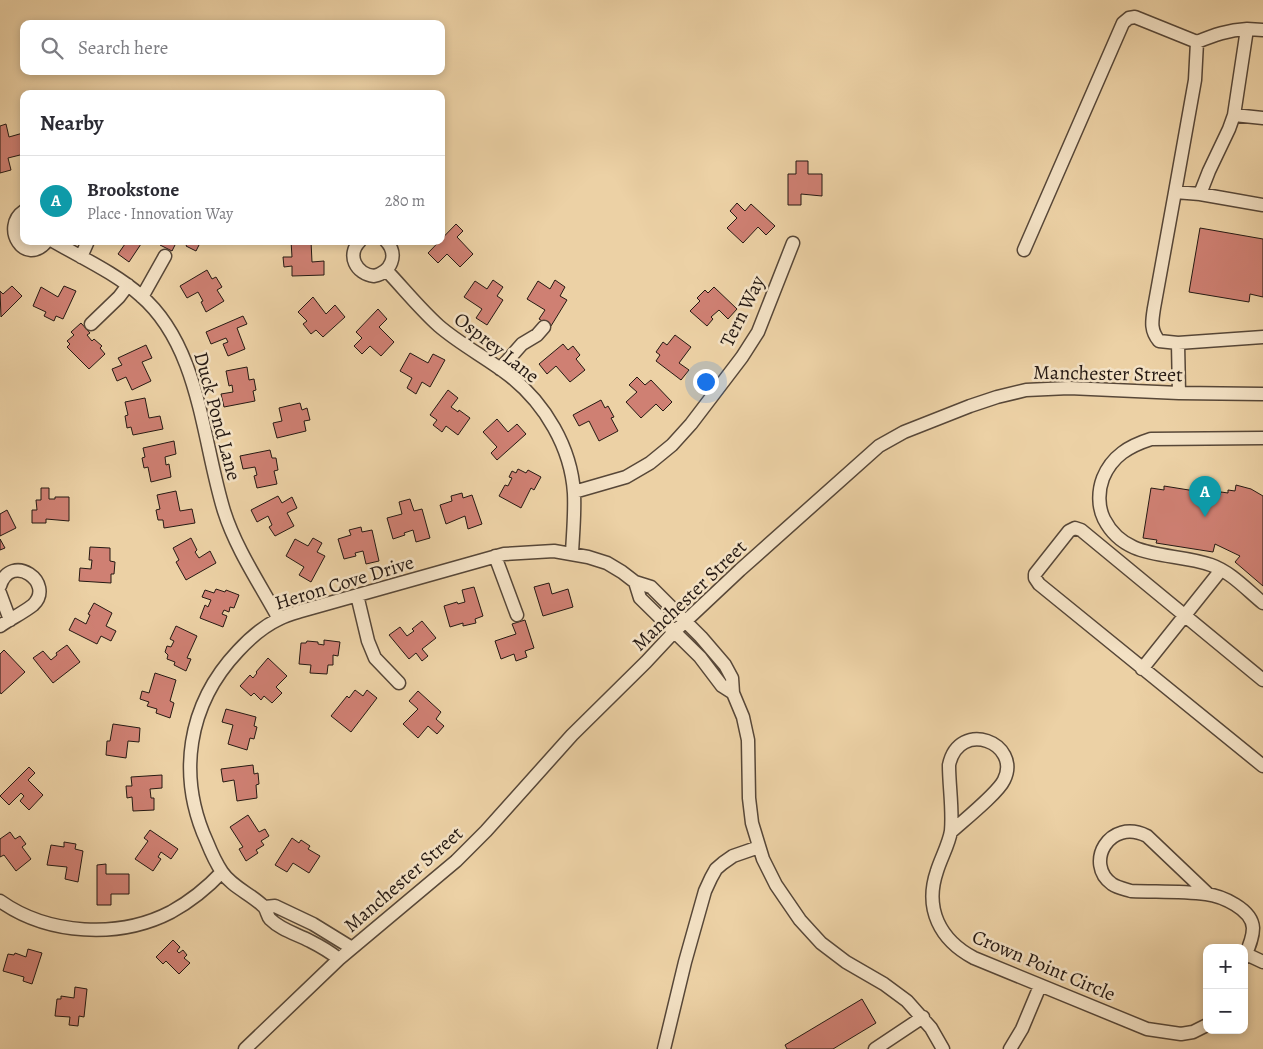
<!DOCTYPE html>
<meta charset="utf-8">
<style>
:root{--surface:#fff;--page:#f7f7f7;--text:#2b2b33;--muted:#7c7c81;--line:#e1e1e2;--accent:#0f766e}
body{margin:0;font-family:Alegreya,serif;background:var(--page);color:var(--text)}
.controls{position:absolute;right:15px;bottom:15px;display:grid;overflow:hidden;border-radius:10px;box-shadow:0 2px 8px #0003}
.controls button{width:45px;height:45px;display:grid;place-items:center;padding:0;border:0;border-bottom:1px solid var(--line);background:var(--surface);color:var(--text);font:25px sans-serif}
.you{position:absolute;left:705px;top:381px;width:18px;height:18px;margin:-12px;border:4px solid #fff;border-radius:50%;background:#1a73e8;box-shadow:0 0 0 8px #1a73e833}
.badge{display:grid;place-items:center;width:32px;height:32px;border-radius:50%;background:var(--accent);color:#fff;font-size:16px;font-weight:700}
.pin{position:absolute;translate:-50% -41px;filter:drop-shadow(0 1px 2px #0008)}
.pin::after{content:'';position:absolute;top:26px;width:18px;height:15px;background:inherit;clip-path:polygon(0 0,100% 0,50% 100%)}
.list{margin:0;padding:0;list-style:none}
h2{display:flex;justify-content:space-between;align-items:center;height:65px;margin:0;padding:0 20px;font-size:21px}
h2 small{font-size:16px;font-weight:400;color:var(--muted)}
.list li{display:grid;grid-template-columns:32px 1fr auto;gap:15px;align-items:center;box-sizing:border-box;height:90px;padding:0 20px;border-top:1px solid var(--line)}
.list b{display:block;font-size:19px;white-space:nowrap}
.list p{margin:0;font-size:16px;white-space:nowrap;color:var(--muted)}
.list em{font-size:16px;font-style:normal;color:var(--muted)}
.icon{flex:none;width:28px;height:28px;fill:none;stroke:currentColor;stroke-width:2;stroke-linecap:round;stroke-linejoin:round}
.map{position:relative;flex:none;width:1263px;height:1049px;overflow:hidden}
.search{position:absolute;background:var(--surface);box-shadow:0 2px 8px #0003;left:20px;top:20px;width:425px;height:55px;display:flex;align-items:center;gap:12px;box-sizing:border-box;padding:0 18px;border-radius:10px;color:var(--muted);font-size:19px}
.panel{position:absolute;background:var(--surface);box-shadow:0 2px 8px #0003;left:20px;top:90px;width:425px;height:155px;border-radius:10px}
.map>svg:first-child{display:block}
.building{fill:#cf8073;stroke:#251913}
.lines{fill:none;stroke-linecap:round;stroke-linejoin:round}
.minor-casing{stroke:#574738;stroke-width:15}
.minor{stroke:#f3e1c4;stroke-width:12}
.labels{text-anchor:middle;stroke-width:5;stroke-linejoin:round;paint-order:stroke}
.street-label{font-size:20px;fill:#251913;stroke:#f3e1c4}
</style>
<div class="map">
<svg width="1263" height="1049" viewBox="0 0 1263 1049">
<rect width="100%" height="100%" fill="#ecd1a5"/>
<filter id="stains"><feTurbulence type="fractalNoise" baseFrequency=".004" numOctaves="4"/><feColorMatrix values="0 0 0 0 .2 0 0 0 0 .09 0 0 0 0 .02 0 0 0 .5 -.17"/></filter>
<radialGradient id="worn" r=".72"><stop offset=".6" stop-color="#630" stop-opacity="0"/><stop offset="1" stop-color="#630" stop-opacity=".3"/></radialGradient>
<path class="building" d="M6 124 9 137 23 133 24 154 8 158 11 170 0 173V126Z
M796 161H808V174H822V196L801 194V205H788V174H796Z
M737 203 745 211 751 204 775 226 766 235 758 227 743 243 727 228 737 218 730 211Z
M456 224 463 231 457 237 473 254 460 267 447 254 438 263 428 253Z
M1200 228 1263 239V297L1250 294 1249 302 1189 292Z
M121 241H143L129 262 118 254 125 244Z
M162 241H177L172 251 160 245Z
M182 241H201L196 251 186 246 187 244Z
M291 241H311L312 262 324 261V275L292 276V266L284 267 283 257H292Z
M207 270 212 279 216 277 222 287 217 290 224 301 206 312 201 302 203 301 198 292 187 298 180 286Z
M493 280 503 287 497 296 503 300 487 325 476 318 482 309 464 297 475 281 487 289Z
M555 280 565 287 560 296 567 300 551 326 539 319 545 310 527 299 538 281 550 289Z
M12 286 22 296 1 317 0 291 3 294Z
M64 286 76 291 63 319 56 316 54 321 44 316 46 312 33 306 41 287 58 297Z
M714 287 737 309 728 319 719 310 711 317 713 319 707 326 690 311 700 301 697 298 705 290 708 293Z
M313 297 326 314 335 305 345 317 323 337 316 330 311 334 303 324 307 321 298 312Z
M378 309 387 319 379 327 394 342 381 356 370 346 362 354 354 346 362 338 356 332Z
M243 316 247 324 237 328 245 349 228 356 223 344 228 342 226 338 211 344 206 332Z
M81 323 90 333 87 335 92 341 94 339 102 346 100 348 105 354 89 369 67 347 70 344 67 341 74 335 71 332Z
M675 335 691 347 679 363 689 370 681 380 656 361 660 355 656 352 663 342 667 345Z
M563 344 568 350 573 346 580 355 576 359 585 370 570 382 556 366 547 374 539 364Z
M146 345 152 358 142 362 151 381 132 390 126 377 117 381 112 369 122 365 118 358Z
M410 353 428 363 433 354 445 360 430 387 422 382 416 394 407 388 412 378 400 371Z
M247 367 249 380 254 379 256 390 253 391 255 401 224 407 221 394 233 392 232 385 229 386 226 371Z
M637 377 645 385 651 380 672 402 663 411 656 404 641 418 626 402 637 392 629 385Z
M448 390 458 398 451 407 458 412 459 410 470 418 458 435 446 426 442 432 433 425 437 420 430 415Z
M145 398 149 418 160 416 163 429 133 435 131 427 127 428 125 416 128 415 125 402Z
M601 400 605 408 608 406 614 417 611 418 618 431 599 441 589 421 579 426 573 415Z
M300 403 302 410 307 408 310 420 304 421 306 431 277 438 273 423 282 421 279 408Z
M497 419 508 432 517 424 526 434 497 460 491 453 497 447 483 432Z
M174 441 176 454 165 457 166 465 169 464 171 477 151 482 148 467 144 468 142 458 145 457 143 448Z
M270 450 272 458H276L278 470 274 471 277 484 257 488 254 476 257 475 255 467 243 469 240 456Z
M518 469 526 473 528 470 541 477 534 490 531 488 521 508 499 496 505 485 508 486 512 478 509 477 512 471 516 473Z
M1236 485 1251 489 1263 496V586L1235 562 1240 556 1215 544 1213 552 1156 543 1157 540 1143 538 1151 488 1164 490V486L1220 495 1221 492 1228 493V490L1235 491Z
M41 488H49V499H55V497H69V521L46 519V523H32V510H37L36 500H41Z
M176 491 180 511 192 509 195 523 164 528 163 520H158L156 510 160 509 157 495Z
M462 493 463 498 472 495 482 524 468 529 465 516 446 524 440 505 452 501 451 496Z
M278 496 282 503 292 497 297 508 287 513 294 526 275 536 269 527 272 525 268 516 257 522 251 510Z
M410 499 414 511 422 509 430 538 416 542 413 530 404 533 405 535 393 539 387 518 402 514 399 502Z
M7 510 16 528 0 536V514Z
M361 527 362 532 372 530 379 561 366 564 363 551 355 553 356 556 344 559 338 539 351 535 349 530Z
M191 538 197 550 195 552 199 558 210 551 216 563 186 580 176 562 179 560 173 548Z
M313 538 322 543 317 552 325 556 311 582 299 575 304 567 286 556 295 539 308 546Z
M0 539 5 548 0 550Z
M90 547 110 548V561L115 562 114 574H111V583L79 581 80 568 91 569 92 560H89Z
M549 583 552 594 568 589 573 607 543 616 534 587Z
M474 587 483 616 475 619 476 623 463 626V623L450 627 444 606 457 602 458 604 465 602 462 590Z
M216 589 225 592 226 590 239 595 234 608 230 607 229 612 224 610 222 614 227 616 223 627 200 618 205 605 208 607 211 600 202 597 205 590 214 593Z
M94 603 112 613 106 626 116 631 111 641 101 636 97 644 69 630 75 618 86 624 90 615 88 614Z
M525 620 534 648 525 651 527 657 516 661 514 654 501 659 495 641 516 634 512 624Z
M422 621 436 638 422 649 428 656 422 661 416 653 409 659 389 635 400 627 407 636 414 631 412 629Z
M176 626 197 636 187 658 191 659 186 671 174 665 175 662 167 659 168 655 165 652 167 646 171 647 174 641 170 639Z
M324 640 340 642 338 656 333 655V665H328L327 674 310 673 311 665 299 664 301 643H306L307 641 318 642V644L324 645Z
M67 645 80 662 53 683 33 658 43 651 51 660 57 655 56 653Z
M4 650 25 672 1 694 0 692V654Z
M268 658 287 676 276 687 282 693 272 703 264 696 261 700 254 693 251 696 240 686 250 675 253 678 257 673 256 672Z
M155 673 176 680 170 701 174 703 170 718 156 713 157 709 147 706 149 702 140 699 142 691 149 693Z
M355 690 363 696 367 690 377 698 351 732 331 716 347 696 349 698Z
M418 691 441 712 436 719 444 726 437 734 428 726 418 738 403 724 418 709 409 701Z
M226 709 256 717 254 726 257 727 254 739 250 738 247 750 228 744 233 725 222 722Z
M113 724 140 728 139 742 128 741 126 758 106 755 107 741H110Z
M253 765 254 774 258 773 259 784 256 785 257 798 237 801 234 780 223 782 221 769Z
M29 767 35 773 28 780 43 795 29 810 20 801 24 796 21 793 9 805 0 796Z
M162 775V788L150 789 151 798H154V810L133 811 132 797 127 798 126 786H132L131 777Z
M248 815 259 832 265 829 269 836 261 841 264 845 256 850 258 853 246 861 239 849 243 847 230 827Z
M150 830 178 849 171 859 161 852 158 857 161 859 153 871 135 859 148 841 144 838Z
M10 832 15 839 20 836 26 844 22 847 31 859 16 871 4 855 0 857V839Z
M292 838 299 843 301 840 310 846 308 849 320 856 309 873 293 863 287 872 275 865Z
M64 842 76 844 75 849 83 851 78 882 65 879 67 867 47 865 51 845 64 847Z
M106 864V874H129V894H111V905H97V865Z
M173 940 180 947 177 951 179 953 183 950 187 955 184 958 190 963 179 974 166 961 163 964 156 957Z
M28 949 42 953 32 984 23 981 24 977 3 971 8 954 14 955 15 953 26 957Z
M75 987 87 989 84 1017 79 1016 78 1026 69 1025 70 1017 55 1016 57 999H61V996L74 998Z
M862 999 876 1023 833 1049H787L785 1045Z"/>
<g class="lines">
<defs>
<path id="minor" d="M1234 115 1263 118
M1175 192 1195 80 1197 42
M1200 194 1263 205
M24 211C0 227 25 268 47 241
M53 241C82 258 115 273 140 295 200 346 202 440 224 511 236 549 260 584 279 619
M360 241C346 255 356 274 374 276 391 272 399 255 386 241
M1024 250 1123 23 1129 18 1135 17 1197 42C1214 35 1228 30 1247 29
M81 257 88 241
M387 271C404 289 420 309 439 326 461 345 487 358 510 376 545 404 571 447 574 493 575 513 573 533 572 553
M142 297 165 256
M91 324 119 297 128 285
M1178 343 1263 337
M500 369 522 344 537 335 544 327
M1179 393 1178 343 1159 341C1150 330 1152 321 1154 308L1175 192 1200 194 1209 171 1229 129 1234 115 1247 29 1263 30
M1263 438 1151 439C1129 446 1112 456 1103 478 1098 491 1098 507 1104 519 1126 562 1172 551 1211 565 1231 572 1247 590 1263 603
M574 492 626 477 650 463 672 445 691 424 742 357 758 332 793 243
M495 556 517 615
M635 582 640 598 700 657 722 686 733 693
M0 586C11 551 56 583 33 605 23 613 10 619 0 626
M0 593 10 620
M357 595 368 641 375 658 399 683
M1142 669 1221 570
M1263 680 1081 530 1075 528 1069 531 1035 574V578L1039 584 1263 766
M951 832C963 821 998 793 1004 780 1022 743 959 718 949 765 949 786 953 809 951 831 949 844 941 858 937 871 924 909 940 940 974 958L1147 1029 1181 1034 1193 1032 1207 1025
M1208 894 1147 836C1109 817 1084 864 1112 884 1118 888 1125 889 1131 891 1156 892 1181 891 1206 894 1222 896 1252 909 1253 928 1253 939 1248 949 1244 958
M0 901C48 935 119 939 171 912 191 901 207 888 222 872
M265 907 275 906 313 924 352 948
M1246 954 1263 962
M339 959C330 952 320 946 310 941 297 934 281 930 270 919 267 916 267 909 263 906 251 894 232 887 222 872 216 863 211 852 207 842 177 776 187 705 238 651 249 639 264 626 279 619 286 615 294 613 301 611L504 554 554 551 588 557 607 563 622 572 635 582 651 587 701 637 725 665 732 678 733 693 743 717 748 740 749 798 752 823 763 859 776 885 800 920 821 943 846 962 884 984 907 1001 931 1028 943 1049
M245 1049 339 959 456 861 486 831 572 735 646 662 674 632 740 570 879 446 904 432 970 406 997 397 1026 390 1069 388 1179 393 1263 394
M664 1049 685 962 705 891 711 878 716 869 723 863 733 856 759 847
M875 1049 923 1017
M1010 1049 1022 1029 1040 986"/>
</defs>
<use href="#minor" class="minor-casing"/>
<use href="#minor" class="minor"/>
</g>
<g class="labels">
<g class="street-label">
<text transform="translate(742 311) rotate(-64)" y="7">Tern Way</text>
<text transform="translate(497 347) rotate(38)" y="7">Osprey Lane</text>
<text transform="translate(1108 373) rotate(1)" y="7">Manchester Street</text>
<text transform="translate(218 416) rotate(75)" y="7">Duck Pond Lane</text>
<text transform="translate(344 582) rotate(-17)" y="7">Heron Cove Drive</text>
<text transform="translate(689 595) rotate(-44)" y="7">Manchester Street</text>
<text transform="translate(403 879) rotate(-41)" y="7">Manchester Street</text>
<text transform="translate(1044 965) rotate(23)" y="7">Crown Point Circle</text>
</g>
</g>
<rect width="100%" height="100%" filter="url(#stains)"/>
<rect width="100%" height="100%" fill="url(#worn)"/>
</svg>
<div class="controls">
<button>+</button>
<button>−</button>
</div>
<div class="you"></div>
<div class="pin badge" style="left:1205px;top:517px;background:#0f9aa8">A</div>
<div class="search"><svg class="icon" aria-label="search" viewBox="0 0 24 24"><circle cx="10" cy="10" r="6"/><path d="M15 15l6 6"/></svg>Search here</div>
<section class="panel">
<h2>Nearby<small></small></h2>
<ul class="list">
<li><span class="badge" style="background:#0f9aa8">A</span><div><b>Brookstone</b><p>Place · Innovation Way</p></div><em>280 m</em></li>
</ul>
</section>
</div>
